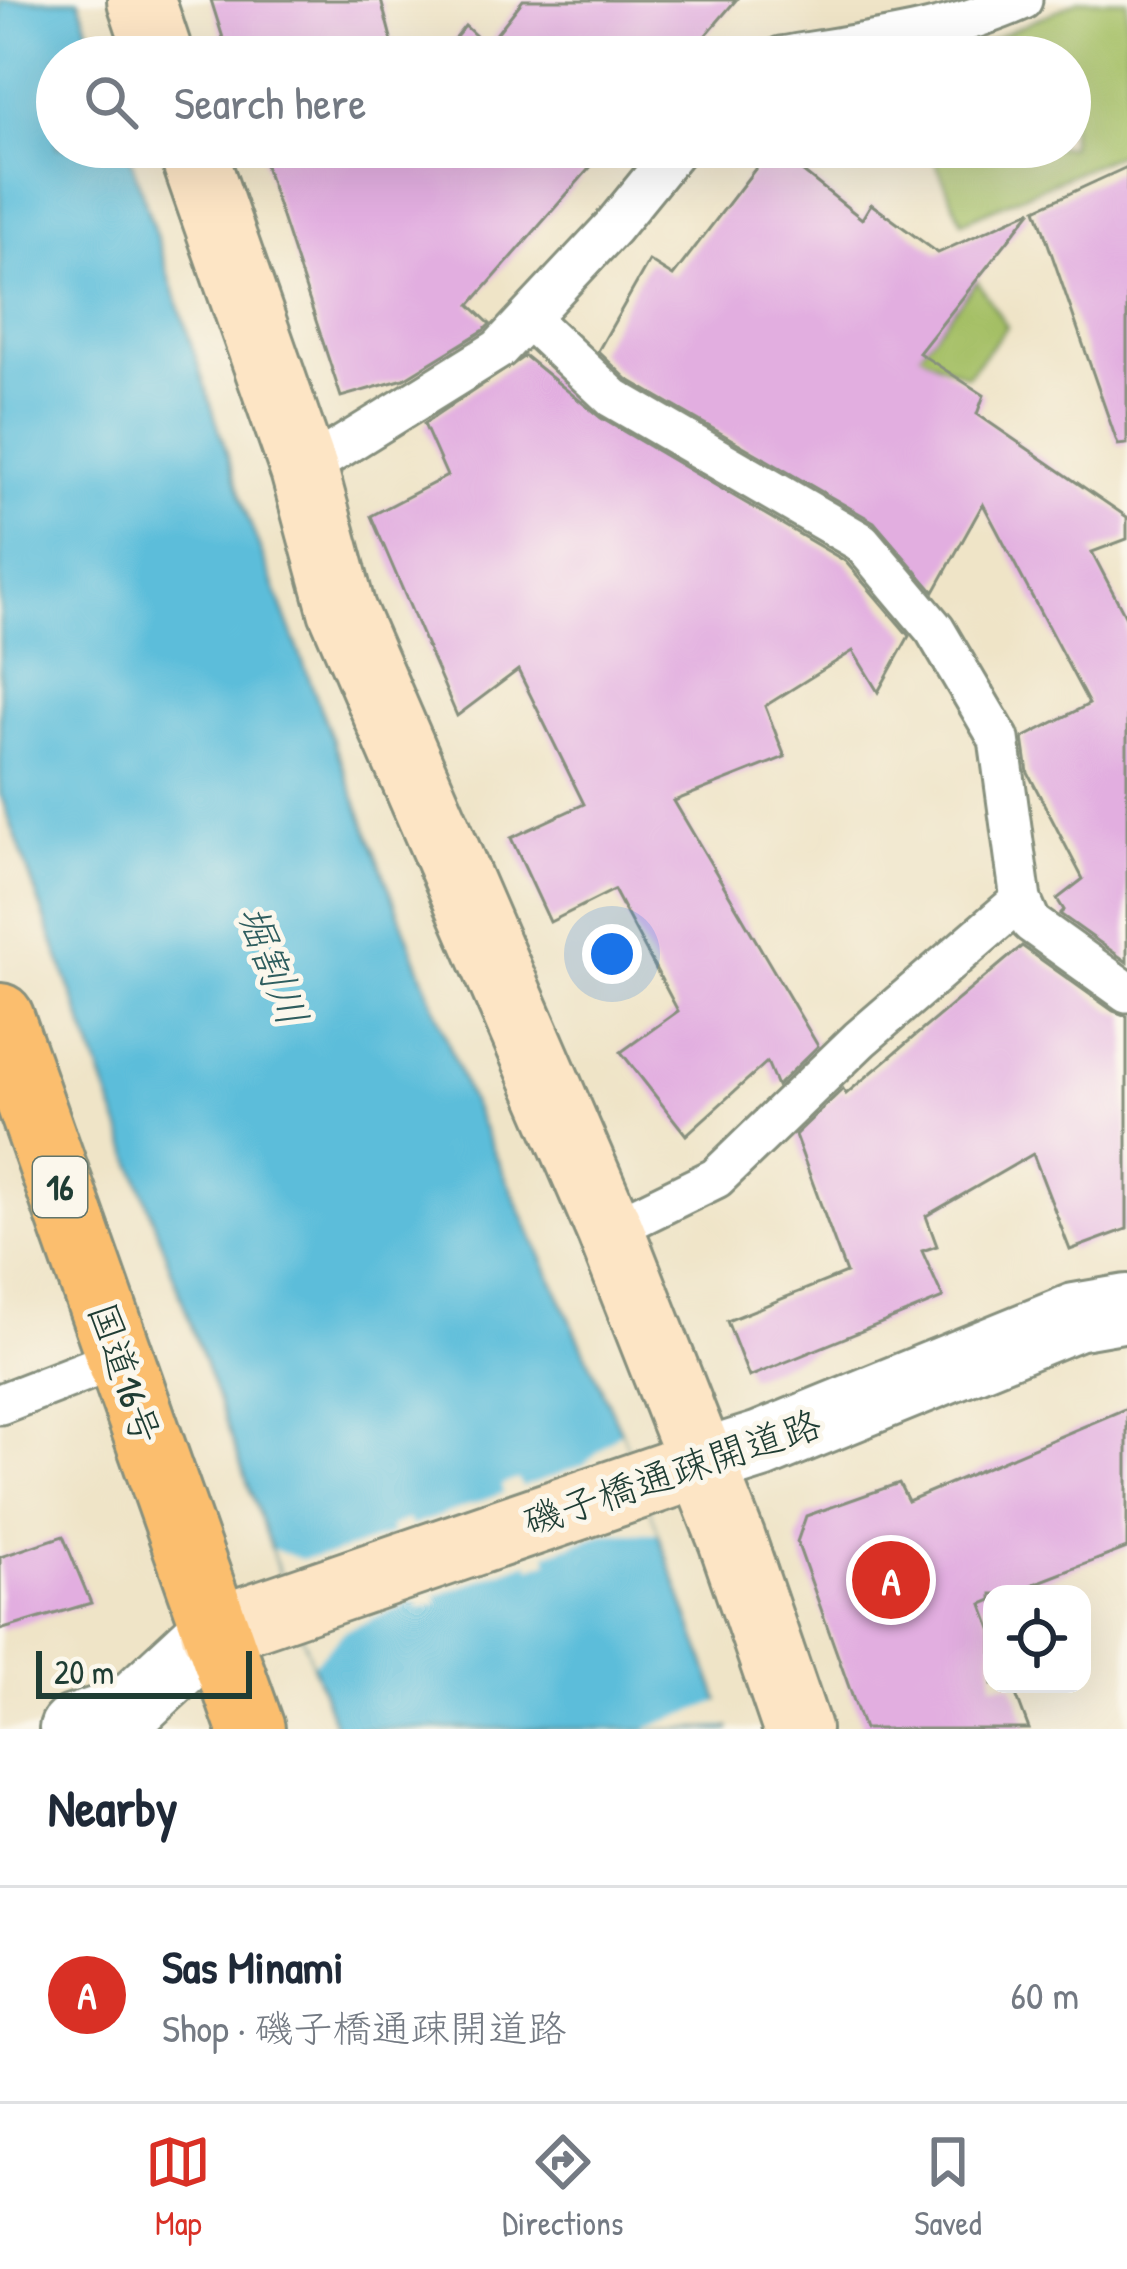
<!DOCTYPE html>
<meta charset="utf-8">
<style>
:root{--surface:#fff;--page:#f2f2f3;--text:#1f2937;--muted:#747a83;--line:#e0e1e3;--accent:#d93025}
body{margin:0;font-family:"Patrick Hand","Klee One",sans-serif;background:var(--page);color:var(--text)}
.controls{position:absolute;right:36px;bottom:36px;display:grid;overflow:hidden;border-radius:24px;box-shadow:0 12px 48px #0002}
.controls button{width:108px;height:108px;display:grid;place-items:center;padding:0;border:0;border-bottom:3px solid var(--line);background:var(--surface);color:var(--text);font:60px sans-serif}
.scale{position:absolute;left:36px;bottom:30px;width:216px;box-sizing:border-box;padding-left:12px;border:6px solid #1f3d34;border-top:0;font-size:33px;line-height:42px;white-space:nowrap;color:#1f3d34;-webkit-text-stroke:9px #fbf7ec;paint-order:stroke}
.you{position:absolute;left:612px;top:954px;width:42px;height:42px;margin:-30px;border:9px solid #fff;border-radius:50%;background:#1a73e8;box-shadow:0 0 0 18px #1a73e833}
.badge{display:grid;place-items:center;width:78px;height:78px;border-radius:50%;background:var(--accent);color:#fff;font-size:39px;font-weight:700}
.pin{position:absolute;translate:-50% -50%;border:6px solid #fff;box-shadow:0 3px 12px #0006}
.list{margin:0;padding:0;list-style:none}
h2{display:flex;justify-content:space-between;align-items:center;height:156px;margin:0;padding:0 48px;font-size:51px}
h2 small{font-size:39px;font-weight:400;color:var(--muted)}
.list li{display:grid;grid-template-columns:78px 1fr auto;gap:36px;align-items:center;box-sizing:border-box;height:216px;padding:0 48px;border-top:3px solid var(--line)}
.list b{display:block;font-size:45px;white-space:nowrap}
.list p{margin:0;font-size:39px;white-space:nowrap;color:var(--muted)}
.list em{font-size:39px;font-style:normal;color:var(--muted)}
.icon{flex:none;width:66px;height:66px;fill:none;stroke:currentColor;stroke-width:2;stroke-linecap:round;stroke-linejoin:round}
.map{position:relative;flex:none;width:1127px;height:1729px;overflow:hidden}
.search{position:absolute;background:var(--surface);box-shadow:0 12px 48px #0002;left:36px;right:36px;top:36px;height:132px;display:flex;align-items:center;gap:30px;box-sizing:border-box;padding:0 42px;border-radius:66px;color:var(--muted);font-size:45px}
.sheet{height:372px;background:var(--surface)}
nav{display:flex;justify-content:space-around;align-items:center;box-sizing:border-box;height:168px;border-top:3px solid var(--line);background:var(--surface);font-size:33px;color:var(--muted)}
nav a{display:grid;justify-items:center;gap:6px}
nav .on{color:var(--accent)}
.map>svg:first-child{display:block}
.green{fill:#a4bf65;stroke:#627e4c;stroke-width:3}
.water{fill:#5cbdda;stroke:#3e7d87;stroke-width:3}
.pier{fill:#efe4c7}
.building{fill:#e2aee0}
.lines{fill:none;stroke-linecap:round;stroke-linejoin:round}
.lane-casing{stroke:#87907e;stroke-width:45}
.street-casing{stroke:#87907e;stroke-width:72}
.secondary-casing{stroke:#87907e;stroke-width:72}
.highway-casing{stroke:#87907e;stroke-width:72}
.lane{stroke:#fff;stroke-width:39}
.street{stroke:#fff;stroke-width:66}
.secondary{stroke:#fde5c5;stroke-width:66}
.highway{stroke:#fbbe6e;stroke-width:66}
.labels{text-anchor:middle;stroke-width:10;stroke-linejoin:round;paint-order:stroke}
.shield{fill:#fbf7ec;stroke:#61756b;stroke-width:3}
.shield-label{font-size:36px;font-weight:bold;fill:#1f3d34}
.street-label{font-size:39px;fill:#1f3d34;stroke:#fbf7ec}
.water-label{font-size:42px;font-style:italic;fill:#2e5d5e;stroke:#fbf7ec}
</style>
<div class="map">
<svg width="1127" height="1729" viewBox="0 0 1127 1729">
<rect width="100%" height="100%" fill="#fbf7ec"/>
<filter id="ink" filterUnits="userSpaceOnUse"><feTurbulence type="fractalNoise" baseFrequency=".00833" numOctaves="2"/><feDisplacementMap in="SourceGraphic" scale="24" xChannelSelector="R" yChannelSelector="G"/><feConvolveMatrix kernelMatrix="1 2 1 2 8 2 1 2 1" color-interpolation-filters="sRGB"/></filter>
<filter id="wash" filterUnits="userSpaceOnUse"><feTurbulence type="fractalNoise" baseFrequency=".004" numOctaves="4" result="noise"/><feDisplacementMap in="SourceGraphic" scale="48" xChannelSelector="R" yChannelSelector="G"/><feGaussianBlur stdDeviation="2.7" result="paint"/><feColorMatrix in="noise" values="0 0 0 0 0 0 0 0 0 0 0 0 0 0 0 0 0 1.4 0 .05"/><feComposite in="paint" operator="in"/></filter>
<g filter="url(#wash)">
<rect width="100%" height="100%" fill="#efe4c7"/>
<path class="green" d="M1080 0H1127V150L962 222 929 147H1070V57H953Z
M977 281 1007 327 967 376 918 354Z"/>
<path class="water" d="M0 0H79L97 57H57V147H127L248 518 468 1095 621 1431 729 1729H336L0 793Z"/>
<path class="pier" d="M621 1431 658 1533H606L547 1554 549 1561 531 1568 528 1562 436 1596 438 1603 420 1609 416 1601 345 1631 313 1664 272 1549 302 1559 333 1554 391 1534 390 1527 408 1519 411 1526 503 1493 501 1485 518 1479 522 1487 583 1465Z
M725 1699 734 1726 644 1729Z"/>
<g id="blocks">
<path class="building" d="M211 0H381L396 57H229Z
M523 0H736L687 57H440L465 26 487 46Z
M259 147H608L470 305 490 324 484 330 404 379 341 397Z
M772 147 862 219 871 204 938 253 1032 210 919 353 984 395 977 414 1127 517V539L1092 552 1127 619V962L1060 914 1064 910 1057 899 1083 879 1028 773 1023 738 1089 704 983 504 934 592 874 522 627 379 598 351 649 261 673 276Z
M1127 167V444L1118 445 1036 209Z
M525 356 601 418 845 561 909 636 878 692 853 651 765 706 785 757 674 801 818 1046 777 1086 767 1062 686 1135 621 1052 678 1011 614 890 550 922 511 838 584 804 518 670 457 716 371 516 447 476 424 424Z
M1022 946 1113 1011 1127 1016V1229L1070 1250 1033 1154 926 1216 937 1246 922 1251 943 1298 749 1377 727 1321 846 1273 795 1135 843 1089 846 1094Z
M1127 1408V1548L1008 1594H992V1600L982 1604 992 1631V1684H1012L1029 1729H864L797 1542 806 1516 899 1483 908 1501Z
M63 1536 91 1603 0 1630V1557Z"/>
</g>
</g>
<g filter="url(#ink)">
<use href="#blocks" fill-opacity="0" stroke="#87907e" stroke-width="3"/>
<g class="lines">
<defs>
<path id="lane" d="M781 57C863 43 946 34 1022 0
M528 318 613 398 861 542 935 630 999 739 1021 900 1031 923 1127 992
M304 470 499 349 612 228 678 147
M610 1230 716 1178 860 1039 1021 900
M0 1404 119 1358"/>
<path id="street" d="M701 1464 761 1445 1075 1317 1127 1308
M73 1729 129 1710 214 1631"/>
<path id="secondary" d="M141 0 160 57
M191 147 304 470 342 610 610 1230 732 1540 797 1729
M214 1631 701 1464"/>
<path id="highway" d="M0 1017 251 1729"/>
</defs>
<use href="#lane" class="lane-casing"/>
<use href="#street" class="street-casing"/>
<use href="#secondary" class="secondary-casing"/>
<use href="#highway" class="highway-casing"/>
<use href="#lane" class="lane"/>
<use href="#street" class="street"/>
<use href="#secondary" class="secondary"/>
<use href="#highway" class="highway"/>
</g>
</g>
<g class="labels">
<rect class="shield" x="33" y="1157" width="54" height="60" rx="9"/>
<g class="shield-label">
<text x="60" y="1200">16</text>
</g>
<g class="street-label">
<text transform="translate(125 1373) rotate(71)" y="14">国道16号</text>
<text transform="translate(672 1472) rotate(-19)" y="14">磯子橋通疎開道路</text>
</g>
<g class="water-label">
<text transform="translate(273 965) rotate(69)" y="15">堀割川</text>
</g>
</g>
</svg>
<div class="controls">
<button><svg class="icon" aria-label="locate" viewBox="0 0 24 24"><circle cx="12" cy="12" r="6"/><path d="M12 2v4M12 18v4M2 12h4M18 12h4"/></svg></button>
</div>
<div class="scale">20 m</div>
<div class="you"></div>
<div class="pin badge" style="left:891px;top:1580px">A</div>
<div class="search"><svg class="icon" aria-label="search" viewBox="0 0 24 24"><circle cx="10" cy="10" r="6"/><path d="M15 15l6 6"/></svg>Search here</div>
</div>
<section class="sheet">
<h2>Nearby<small></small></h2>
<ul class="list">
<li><span class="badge">A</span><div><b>Sas Minami</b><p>Shop · 磯子橋通疎開道路</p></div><em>60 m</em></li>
</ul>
</section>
<nav>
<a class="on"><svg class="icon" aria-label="map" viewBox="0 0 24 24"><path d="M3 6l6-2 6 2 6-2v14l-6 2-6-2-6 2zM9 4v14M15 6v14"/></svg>Map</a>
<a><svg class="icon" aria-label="directions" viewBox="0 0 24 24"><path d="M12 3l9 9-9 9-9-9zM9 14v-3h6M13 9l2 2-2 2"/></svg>Directions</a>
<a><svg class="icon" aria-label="saved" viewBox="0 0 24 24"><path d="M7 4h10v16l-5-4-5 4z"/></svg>Saved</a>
</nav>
